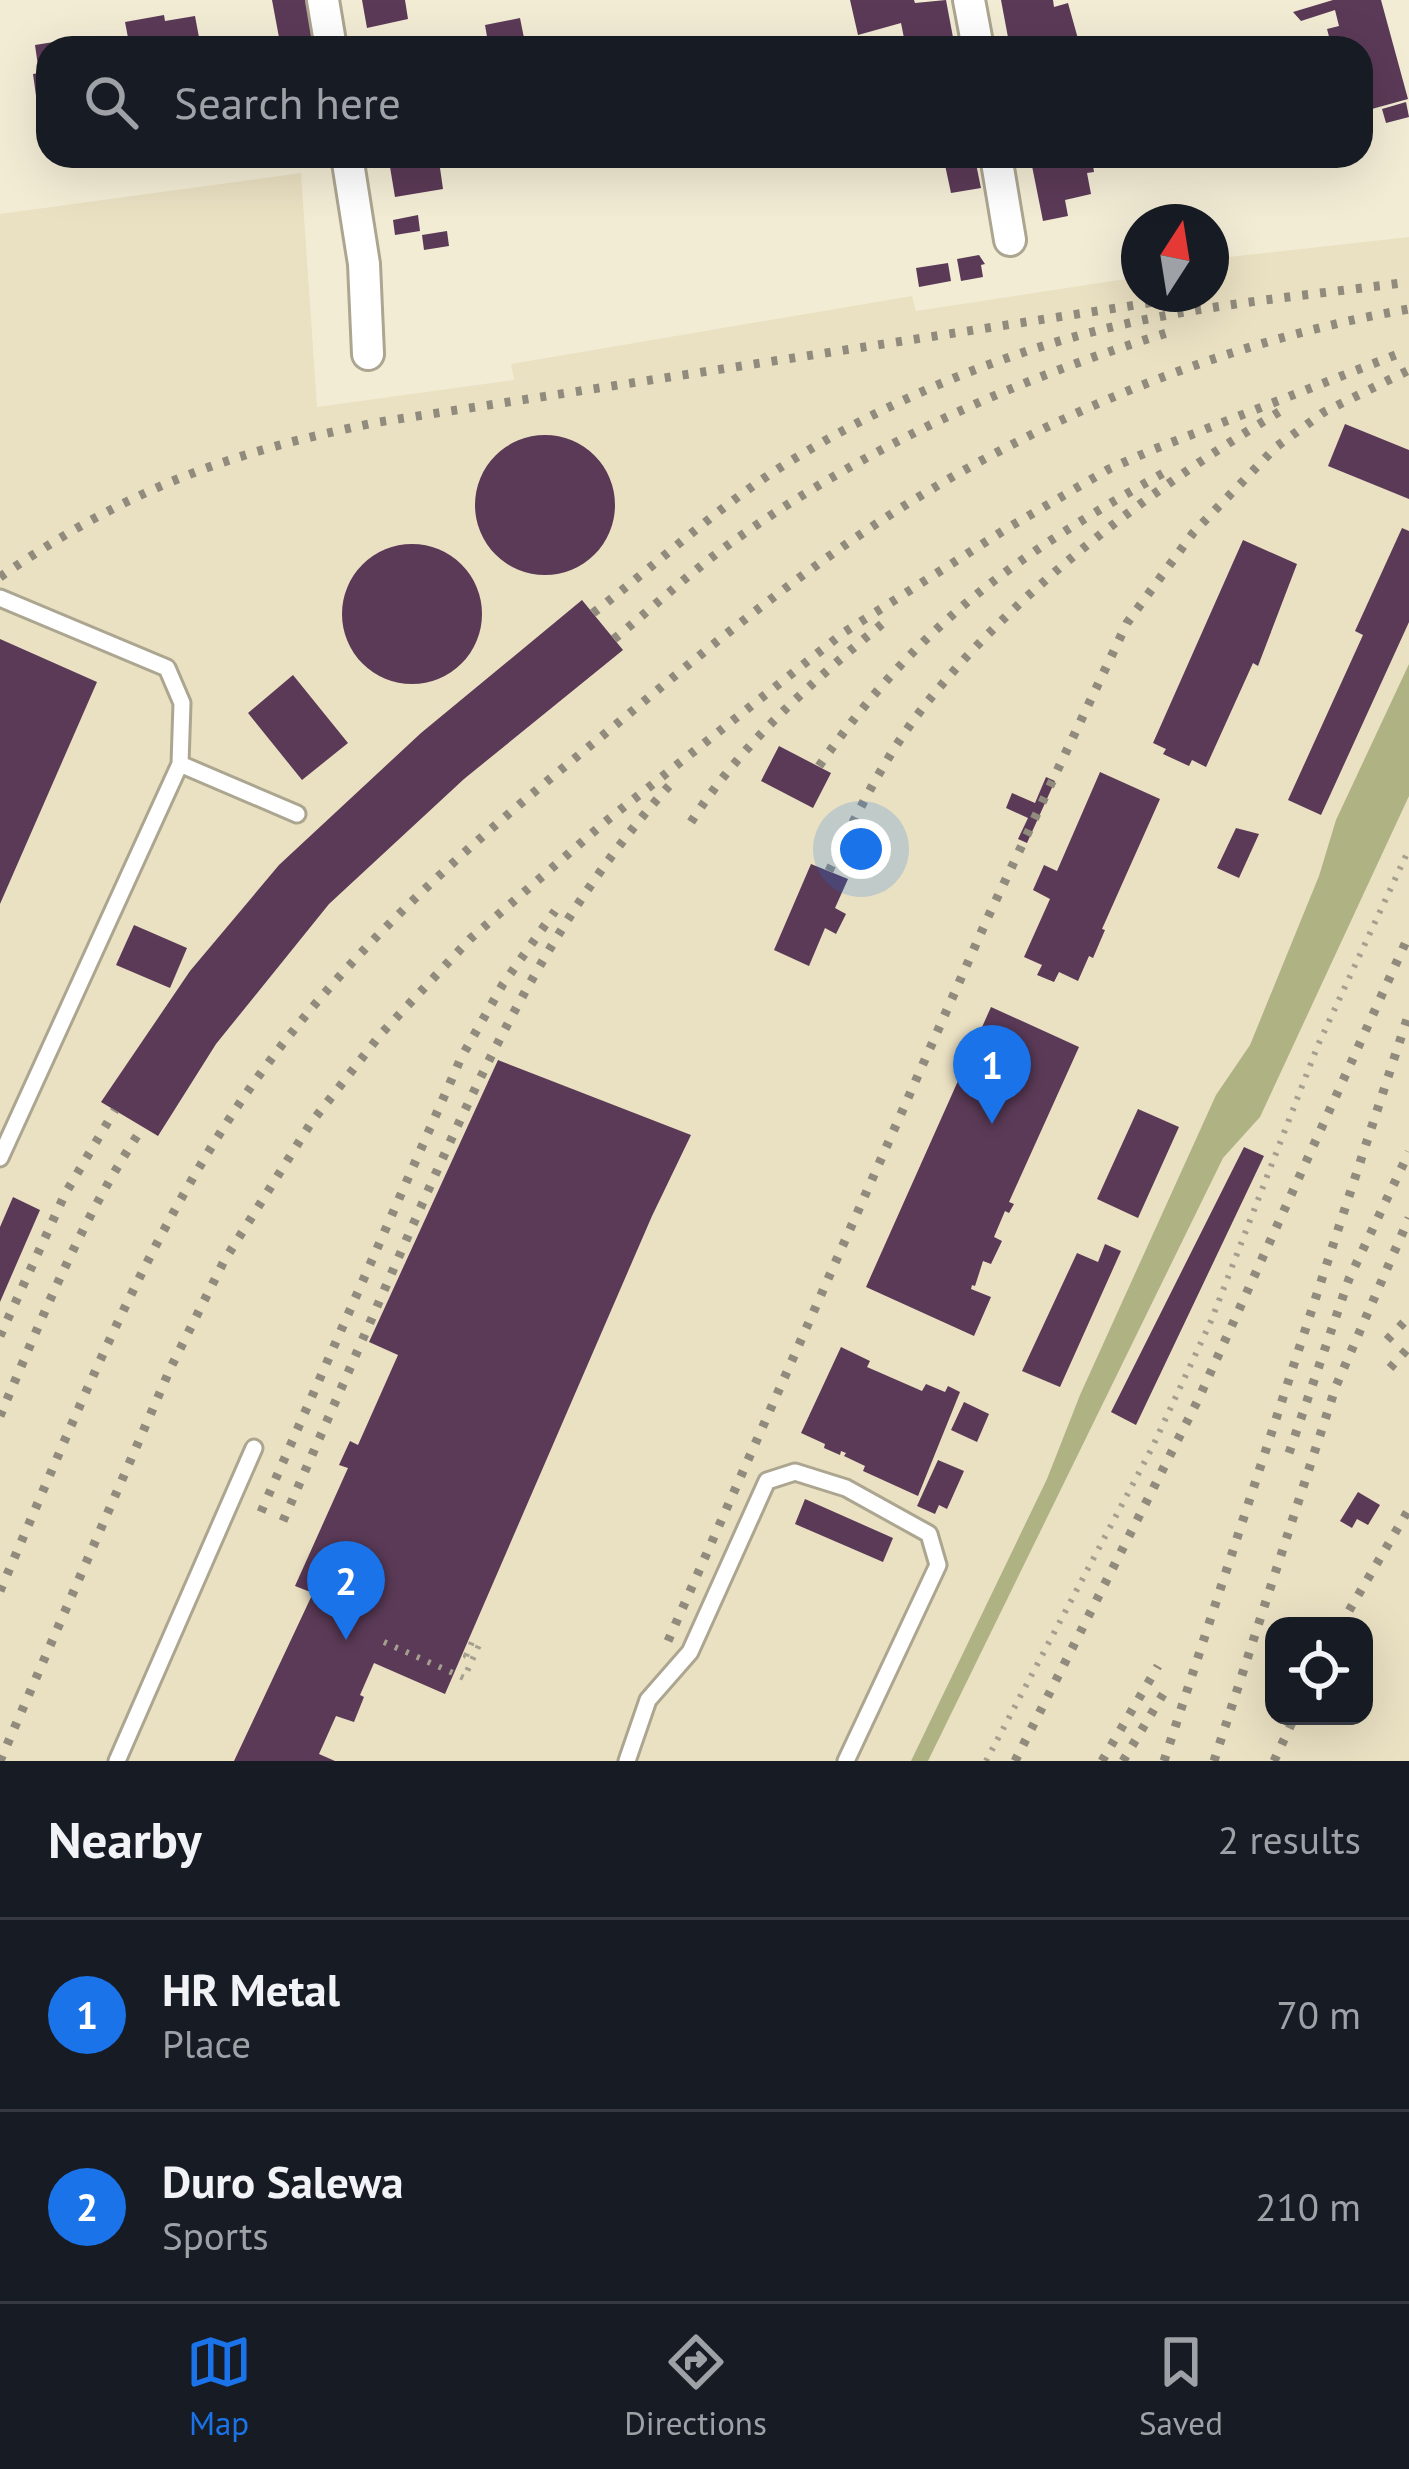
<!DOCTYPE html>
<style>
:root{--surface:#171b24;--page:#242831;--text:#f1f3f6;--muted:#9ea1a6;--line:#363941;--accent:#1a73e8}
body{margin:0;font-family:"PT Sans",sans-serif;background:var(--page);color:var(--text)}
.controls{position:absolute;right:36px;bottom:36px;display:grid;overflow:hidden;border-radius:24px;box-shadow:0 12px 48px #0002}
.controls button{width:108px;height:108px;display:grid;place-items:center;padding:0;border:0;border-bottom:3px solid var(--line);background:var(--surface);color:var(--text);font:60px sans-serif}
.compass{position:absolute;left:1121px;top:204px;width:108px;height:108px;border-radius:50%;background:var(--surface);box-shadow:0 12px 48px #0002;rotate:12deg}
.you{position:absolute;left:861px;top:849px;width:42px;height:42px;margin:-30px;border:9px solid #fff;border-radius:50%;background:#1a73e8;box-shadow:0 0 0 18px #1a73e833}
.badge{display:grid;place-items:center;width:78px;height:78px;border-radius:50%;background:var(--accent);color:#fff;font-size:39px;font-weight:700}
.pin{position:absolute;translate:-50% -99px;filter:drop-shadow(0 3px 6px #0008)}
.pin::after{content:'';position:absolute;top:63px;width:42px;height:36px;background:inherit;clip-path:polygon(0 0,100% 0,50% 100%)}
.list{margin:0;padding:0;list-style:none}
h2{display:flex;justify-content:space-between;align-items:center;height:156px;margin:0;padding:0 48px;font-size:51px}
h2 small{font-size:39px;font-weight:400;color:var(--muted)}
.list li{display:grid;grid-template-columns:78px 1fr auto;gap:36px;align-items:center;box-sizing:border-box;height:192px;padding:0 48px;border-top:3px solid var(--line)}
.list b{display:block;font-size:45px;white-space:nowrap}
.list p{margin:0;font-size:39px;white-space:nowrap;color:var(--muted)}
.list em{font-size:39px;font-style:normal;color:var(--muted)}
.icon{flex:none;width:66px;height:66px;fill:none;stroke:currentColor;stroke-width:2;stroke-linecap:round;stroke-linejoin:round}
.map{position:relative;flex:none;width:1409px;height:1761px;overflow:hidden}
.search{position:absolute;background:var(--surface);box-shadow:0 12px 48px #0002;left:36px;right:36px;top:36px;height:132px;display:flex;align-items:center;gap:30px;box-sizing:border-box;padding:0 42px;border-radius:36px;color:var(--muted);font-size:45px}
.sheet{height:540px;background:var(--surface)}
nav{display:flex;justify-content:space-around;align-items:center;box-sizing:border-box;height:168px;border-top:3px solid var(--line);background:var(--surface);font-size:33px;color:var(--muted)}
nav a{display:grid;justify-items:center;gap:6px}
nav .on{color:var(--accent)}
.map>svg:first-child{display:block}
.built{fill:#eae0c2;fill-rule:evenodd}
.forest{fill:#afb383}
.building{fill:#5b3a57}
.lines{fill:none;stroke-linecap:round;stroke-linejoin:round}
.lane-casing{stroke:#aca590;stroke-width:21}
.street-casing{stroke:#aca590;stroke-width:36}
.path{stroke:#a49f8e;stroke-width:6;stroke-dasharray:3 9;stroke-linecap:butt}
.lane{stroke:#fff;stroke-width:15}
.street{stroke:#fff;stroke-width:30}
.rail{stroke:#908b7c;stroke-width:9;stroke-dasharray:6 12;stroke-linecap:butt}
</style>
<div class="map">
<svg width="1409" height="1761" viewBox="0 0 1409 1761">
<rect width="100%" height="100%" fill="#f3ecd5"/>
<path class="built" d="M301 173 317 407 514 380 511 364 912 296 916 311 1139 277V294H1211V259L1409 237V1761H0V214ZM1274 1626H1364V1716H1274Z"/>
<path class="forest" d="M1409 664V796L1260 1117 1223 1158 928 1761H911L1047 1479 1080 1395 1216 1095 1250 1045 1319 876 1336 820Z"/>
<path class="building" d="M272 0H308L316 43 281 48Z
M362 0H405L408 19 367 28Z
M850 0H914L915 3 946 0 955 48H906L901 23 858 35Z
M1001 0H1053L1054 7 1068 3 1080 46 1010 48Z
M1333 0H1381L1408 99 1361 112V48H1332L1327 29 1339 26 1335 10 1301 21 1293 12Z
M164 15 165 21 195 16 201 48H130L125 22Z
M520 18 526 48H489L485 25Z
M91 36 93 48H48V101L37 103 33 74 39 73 35 45Z
M1406 102 1409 117 1386 123 1382 109Z
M419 156H453L439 161 443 189 395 197 389 161Z
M922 156H962V158L924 165Z
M1030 156H1076L1078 163 1092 159 1094 172 1087 173 1091 194 1065 200 1068 216 1043 221Z
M975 159 981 188 951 193 945 165Z
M418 215 420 231 395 235 393 220Z
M447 231 449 246 424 250 422 235Z
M979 255 985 264 981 265 983 277 961 281 957 259Z
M948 263 951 281 919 287 916 268Z
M1345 424 1409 450V499L1328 466Z
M475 505a70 70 0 1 1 140 0a70 70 0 1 1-140 0Z
M1402 528 1409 531V622L1321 815 1288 800 1363 635 1355 631Z
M1243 540 1297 564 1258 666 1253 663 1206 767 1192 760 1189 766 1163 754 1166 749 1153 743Z
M342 614a70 70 0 1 1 140 0a70 70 0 1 1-140 0Z
M582 600 623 650 464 779 329 904 216 1044 158 1136 101 1102 190 971 279 865 421 733Z
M0 639 97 682 0 904Z
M293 675 348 743 302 780 248 713Z
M779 746 831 773 813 808 761 781Z
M1100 772 1160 799 1102 929 1105 930 1093 958 1089 956 1078 981 1059 972 1054 982 1037 975 1042 965 1024 957 1050 899 1033 890 1044 865 1057 871Z
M1046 777 1055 781 1027 843 1018 839 1028 818 1006 808 1012 793 1035 803Z
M1236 828 1259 834 1239 878 1217 868Z
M811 864 848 879 835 908 846 914 836 934 825 928 809 966 774 950Z
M134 925 187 948 170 988 116 965Z
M991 1007 1079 1047 1009 1202 1014 1204 1009 1213 1005 1211 994 1237 1002 1241 991 1264 983 1261 975 1286 972 1285 971 1289 991 1297 974 1336 866 1287Z
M498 1060 691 1135 652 1216 445 1694 374 1663 360 1695 364 1697 354 1722 336 1716 319 1754 335 1761H234L313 1593 295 1586 348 1468 339 1465 350 1441 358 1445 398 1355 369 1342Z
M1138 1109 1179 1127 1138 1218 1097 1199Z
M1244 1147 1264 1156 1136 1425 1111 1412Z
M13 1197 40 1210 0 1302V1227Z
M1105 1244 1121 1251 1060 1387 1022 1371 1077 1253 1098 1262Z
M841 1347 870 1361 867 1367 922 1391 926 1384 945 1392 948 1386 960 1392 918 1496 863 1471 865 1466 844 1456 846 1453 841 1451 840 1455 824 1448 825 1444 801 1433Z
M964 1402 989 1414 977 1442 951 1430Z
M938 1460 964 1471 947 1509 939 1505 935 1514 917 1506Z
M1358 1492 1380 1505 1368 1525 1357 1519 1352 1528 1340 1521Z
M805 1499 893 1538 883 1562 795 1524Z"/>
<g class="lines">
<defs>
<path id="lane" d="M0 598 167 668 182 703 180 764 0 1158
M180 764 297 814
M117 1761 254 1448
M627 1761 648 1700 690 1652 767 1481 795 1472 846 1488 929 1534 938 1565 846 1761"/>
<path id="street" d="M323 0 331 48
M969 0 978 48
M347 156 364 264 368 354
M996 156 1010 240"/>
</defs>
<use href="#lane" class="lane-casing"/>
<use href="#street" class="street-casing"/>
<path class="path" d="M384 1642 464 1678 479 1645 472 1642 466 1656 472 1659
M986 1761 1152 1448 1211 1321 1318 1045 1409 849"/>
<use href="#lane" class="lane"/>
<use href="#street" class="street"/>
<path class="rail" d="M0 577C127 489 229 452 379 422L1207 294
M593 613C656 565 714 510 781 467 876 407 984 360 1092 332 1194 305 1304 296 1409 282
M614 639C656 605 697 566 742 535 874 443 1016 379 1170 332
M819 766C920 623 1016 555 1167 471
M691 822C742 743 811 683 882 624
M829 871C857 813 885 756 925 705 1018 588 1156 485 1284 409
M0 1336 65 1194 115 1110
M1387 1340 1409 1317
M1390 1368 1409 1347
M0 1416C42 1318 83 1215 143 1127
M1289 1453 1349 1279 1409 1152
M261 1512 461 1058 503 984 555 911
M283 1521C325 1426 366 1331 408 1236 478 1077 551 916 669 786
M0 1591C74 1421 142 1244 248 1091 347 949 474 840 607 732 691 662 776 591 867 530 1028 422 1218 342 1409 309
M1340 1626 1409 1509
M668 1641 988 917 1127 623 1193 533 1276 447 1324 412 1409 370
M0 1761 171 1367 224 1261 311 1123 380 1035 470 939 605 822 843 633 1006 529 1109 469 1152 450 1403 352
M1015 1761 1198 1400 1409 935
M1102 1761 1158 1666
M1123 1761 1165 1691
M1164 1761 1409 1013
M1214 1761 1336 1386 1409 1218
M1274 1761 1295 1716"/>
</g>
</svg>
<div class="controls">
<button><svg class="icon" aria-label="locate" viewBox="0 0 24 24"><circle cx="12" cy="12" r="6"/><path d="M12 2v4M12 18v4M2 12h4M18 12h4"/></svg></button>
</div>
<svg class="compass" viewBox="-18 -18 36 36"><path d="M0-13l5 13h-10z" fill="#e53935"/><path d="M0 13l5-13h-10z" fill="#9ea1a6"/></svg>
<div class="you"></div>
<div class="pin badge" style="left:992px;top:1124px">1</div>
<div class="pin badge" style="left:346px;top:1640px">2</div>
<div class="search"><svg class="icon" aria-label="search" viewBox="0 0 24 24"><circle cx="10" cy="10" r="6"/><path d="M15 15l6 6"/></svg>Search here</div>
</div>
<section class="sheet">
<h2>Nearby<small>2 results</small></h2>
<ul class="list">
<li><span class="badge">1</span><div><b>HR Metal</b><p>Place</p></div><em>70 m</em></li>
<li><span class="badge">2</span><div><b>Duro Salewa</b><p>Sports</p></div><em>210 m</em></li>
</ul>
</section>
<nav>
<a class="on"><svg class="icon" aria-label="map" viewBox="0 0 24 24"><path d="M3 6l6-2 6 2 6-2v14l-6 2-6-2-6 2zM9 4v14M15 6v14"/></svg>Map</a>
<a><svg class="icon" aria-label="directions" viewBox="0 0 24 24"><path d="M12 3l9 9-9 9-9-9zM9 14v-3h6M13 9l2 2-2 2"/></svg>Directions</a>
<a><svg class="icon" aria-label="saved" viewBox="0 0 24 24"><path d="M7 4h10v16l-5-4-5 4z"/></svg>Saved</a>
</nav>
